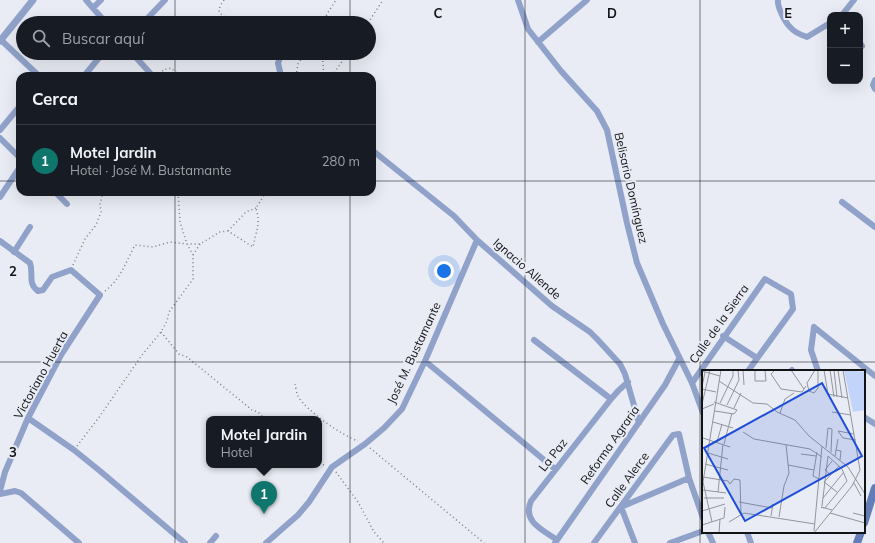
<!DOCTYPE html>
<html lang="es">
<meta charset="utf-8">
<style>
:root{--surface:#171b24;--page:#242831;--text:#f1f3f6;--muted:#9ea1a6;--line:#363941;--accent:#0f766e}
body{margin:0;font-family:Mulish,sans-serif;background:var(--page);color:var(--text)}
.controls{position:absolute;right:12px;top:12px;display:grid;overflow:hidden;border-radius:8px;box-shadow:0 4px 16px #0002}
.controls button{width:36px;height:36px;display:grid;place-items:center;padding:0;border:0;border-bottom:1px solid var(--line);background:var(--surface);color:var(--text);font:20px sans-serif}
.you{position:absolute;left:444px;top:271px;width:14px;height:14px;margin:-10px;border:3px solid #fff;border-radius:50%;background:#1a73e8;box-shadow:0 0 0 6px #1a73e833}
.badge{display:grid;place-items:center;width:26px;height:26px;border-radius:50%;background:var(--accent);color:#fff;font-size:13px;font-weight:700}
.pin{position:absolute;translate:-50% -33px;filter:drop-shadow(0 1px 2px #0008)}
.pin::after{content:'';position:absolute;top:21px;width:14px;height:12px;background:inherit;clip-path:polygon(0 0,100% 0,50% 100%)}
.popup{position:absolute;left:206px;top:416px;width:116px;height:52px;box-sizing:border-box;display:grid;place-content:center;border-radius:8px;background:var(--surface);filter:drop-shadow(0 1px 3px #0005);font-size:13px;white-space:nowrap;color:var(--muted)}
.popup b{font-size:15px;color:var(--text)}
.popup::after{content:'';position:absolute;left:50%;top:100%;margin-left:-8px;border:8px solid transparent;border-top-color:var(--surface)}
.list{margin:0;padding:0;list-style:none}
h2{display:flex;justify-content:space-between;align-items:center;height:52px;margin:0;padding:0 16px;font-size:17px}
h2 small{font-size:13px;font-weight:400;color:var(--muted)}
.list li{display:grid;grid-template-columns:26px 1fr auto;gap:12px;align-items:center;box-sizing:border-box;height:72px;padding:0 16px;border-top:1px solid var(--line)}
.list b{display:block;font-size:15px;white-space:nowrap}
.list p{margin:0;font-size:13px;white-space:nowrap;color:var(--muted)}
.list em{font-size:13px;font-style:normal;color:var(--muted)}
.icon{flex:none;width:22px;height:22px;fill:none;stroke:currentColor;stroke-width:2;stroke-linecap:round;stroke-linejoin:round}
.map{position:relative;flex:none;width:875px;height:543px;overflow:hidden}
.search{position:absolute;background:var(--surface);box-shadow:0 4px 16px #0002;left:16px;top:16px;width:360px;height:44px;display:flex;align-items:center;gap:10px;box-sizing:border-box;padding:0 14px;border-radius:22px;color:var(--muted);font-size:15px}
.panel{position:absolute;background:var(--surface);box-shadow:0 4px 16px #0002;left:16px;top:72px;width:360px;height:124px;border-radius:12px}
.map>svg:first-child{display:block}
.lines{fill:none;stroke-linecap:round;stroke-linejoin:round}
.path{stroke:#7b7e83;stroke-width:1.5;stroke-dasharray:1 3;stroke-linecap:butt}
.minor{stroke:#90a2c9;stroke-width:6}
.tertiary{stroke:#90a2c9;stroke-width:7}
.secondary{stroke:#647db6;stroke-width:8}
.grid{fill:none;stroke:#111315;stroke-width:1;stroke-opacity:0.55}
.labels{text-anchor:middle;stroke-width:4;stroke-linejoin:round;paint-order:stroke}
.street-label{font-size:12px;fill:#111315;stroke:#e9ecf4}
.inset-road{fill:none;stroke:#93959b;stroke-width:1}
.view{fill:#1d4ed8;fill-opacity:0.15;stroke:#1d4ed8;stroke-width:2}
.inset-edge{fill:none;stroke:#111315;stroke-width:2}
.grid-label{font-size:13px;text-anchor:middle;font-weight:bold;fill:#111315;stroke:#e9ecf4;stroke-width:4;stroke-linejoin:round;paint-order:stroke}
</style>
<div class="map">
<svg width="875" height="543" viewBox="0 0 875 543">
<rect width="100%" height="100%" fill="#e9ecf4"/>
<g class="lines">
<path class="path" d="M224 0 220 6 219 12 223 16 242 23
M323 23 327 14 336 0
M368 23 383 0
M322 53 324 76
M156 74H161L163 70 171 68 180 76
M296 76 298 64 305 53
M332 76 348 53
M228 231 246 212 256 208
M193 255 200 244
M73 265 85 239 96 225 101 212 100 204 103 192
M105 291C120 280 126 262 135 245L153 247 170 242 187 244H200L220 232 228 231 253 247C256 230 261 225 256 208L266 192
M161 332 179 354 187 357 252 410 258 412 265 419
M295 384C296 387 296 393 298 396 306 411 343 436 358 441
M77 446 100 416 142 355 161 332 167 321 169 312 193 279V255L187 244 180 222 178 192
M370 448 484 543
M319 464 325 465
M336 472 358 502 374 532 384 543"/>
<path class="minor" d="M86 0 106 23
M518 0 528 29 561 71 597 111 607 130 627 223 637 263 663 324 692 383 703 413
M778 0C777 7 785 22 790 27 794 32 801 35 807 37L830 23
M93 8 101 0
M842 15 854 0
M143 23 165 0
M1 40 39 76
M538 42 587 0
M860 43 862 46
M132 53 150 73
M84 76 103 53
M281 76 278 63 282 53
M875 80 873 85 875 89
M0 130 20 106
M0 138 20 158
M372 150 454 216 477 240 552 306 590 332 597 339 620 364 625 374 639 423
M55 192 67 204
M0 197 20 167
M842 202 875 227
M0 241 30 263C34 274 27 283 38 291L43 290 52 277 71 270 100 295 61 355 28 418 5 472 0 491
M14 252 30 227
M814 327 875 376
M814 327 811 350 818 371
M723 336 757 358
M534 340 611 399
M425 361 555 469
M791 371 792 370
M692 383 765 279 791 294 793 309 748 371
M864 417 875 424
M28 418 74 450 100 471 185 543
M0 494 15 491 21 493 79 543
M708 532 713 543
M747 532 751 543
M557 540C543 530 522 522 531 501L611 399 619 390 628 382
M210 543 216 536
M266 543 298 515 309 502 332 467 365 444 384 428 402 409 425 361 477 240
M555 543 665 385 679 359
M594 543 673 435 679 434 689 478 703 518
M635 543 621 507 689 478
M670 543 703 531"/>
<path class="tertiary" d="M0 41 33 0"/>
<path class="secondary" d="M864 523 875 488
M857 543 861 532"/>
</g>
<path class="grid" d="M175 0V23M350 0V23M525 0V543M700 0V543M175 53V76M350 53V76M0 181H20M372 181H875M175 192V543M350 192V543M0 362H875"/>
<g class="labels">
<g class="street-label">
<text transform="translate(631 188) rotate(77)" y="4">Belisario Domínguez</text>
<text transform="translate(527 269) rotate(41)" y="4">Ignacio Allende</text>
<text transform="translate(719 324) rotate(-55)" y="4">Calle de la Sierra</text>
<text transform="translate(414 353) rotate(-65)" y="4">José M. Bustamante</text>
<text transform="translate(41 375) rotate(-61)" y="4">Victoriano Huerta</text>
<text transform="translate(610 445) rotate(-55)" y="4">Reforma Agraria</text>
<text transform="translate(553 455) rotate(-52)" y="4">La Paz</text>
<text transform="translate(627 480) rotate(-54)" y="4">Calle Alerce</text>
</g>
</g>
<g transform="translate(702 370)">
<rect width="163" height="163" fill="#e9ecf4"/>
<path d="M142 0 163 2V40L151 42Z" fill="#c3d4fa"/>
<path class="inset-road" d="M41 0 42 15M53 0V11H64L63 0M73 0 69 4 79 19 100 22 104 16M89 0 102 19M113 0 105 13 107 21 112 23 116 18V0M122 0 126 24 146 28M128 0 132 27M132 0 135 27M136 0 140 28M0 1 18 6M17 11 51 33 65 34 75 42 93 50 107 66 146 97 163 124M0 17 3 2M0 19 14 22M12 32 35 40 32 44 13 41M18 33 31 6V0M0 34 8 0M25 35 37 10 36 0M32 38 39 23M0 39 12 34M130 42 149 45M78 43 83 29 92 23M11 52 31 58M136 61 141 68 154 70M136 61 152 64M41 62 52 69 108 79 120 87M1 68 28 77M15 72 20 54M22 74 30 43M124 78 126 58 130 59 129 82M134 80 139 81 138 90M115 82 111 106 117 109M6 83 26 89M99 84 114 86M133 86 136 69M3 94 26 100M86 95 112 100M129 105 123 100 130 91M1 107 26 111 28 114 32 109 38 110 39 144M122 112 137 96M122 112 135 122M152 113 159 126M1 120 24 123M16 122 21 74M2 128H22M121 128 141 103M37 132 70 138M120 136 126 86M122 138 119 137 130 140M123 138 145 111 140 99 126 86M0 141 23 134M128 143 163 153M151 143 163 146M69 146 71 134M77 147 82 116 87 103 84 75M10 152 1 112 19 0M27 152 42 143 113 154M0 155 22 148 23 137M112 161 120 76M17 163 18 149M112 163 150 116 158 100 141 0"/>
<path class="view" d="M120 13 160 86 43 151 2 78Z"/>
<rect width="163" height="163" class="inset-edge"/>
</g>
<g class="grid-label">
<text x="438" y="18">C</text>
<text x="612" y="18">D</text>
<text x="788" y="18">E</text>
<text x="13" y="276">2</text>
<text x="13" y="457">3</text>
</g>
</svg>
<div class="controls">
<button>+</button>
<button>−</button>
</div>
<div class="you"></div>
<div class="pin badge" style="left:264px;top:514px">1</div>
<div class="popup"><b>Motel Jardin</b>Hotel</div>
<div class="search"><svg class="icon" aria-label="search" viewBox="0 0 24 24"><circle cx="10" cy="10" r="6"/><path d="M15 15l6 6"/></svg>Buscar aquí</div>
<section class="panel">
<h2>Cerca<small></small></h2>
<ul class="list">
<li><span class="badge">1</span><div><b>Motel Jardin</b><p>Hotel · José M. Bustamante</p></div><em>280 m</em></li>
</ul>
</section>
</div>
